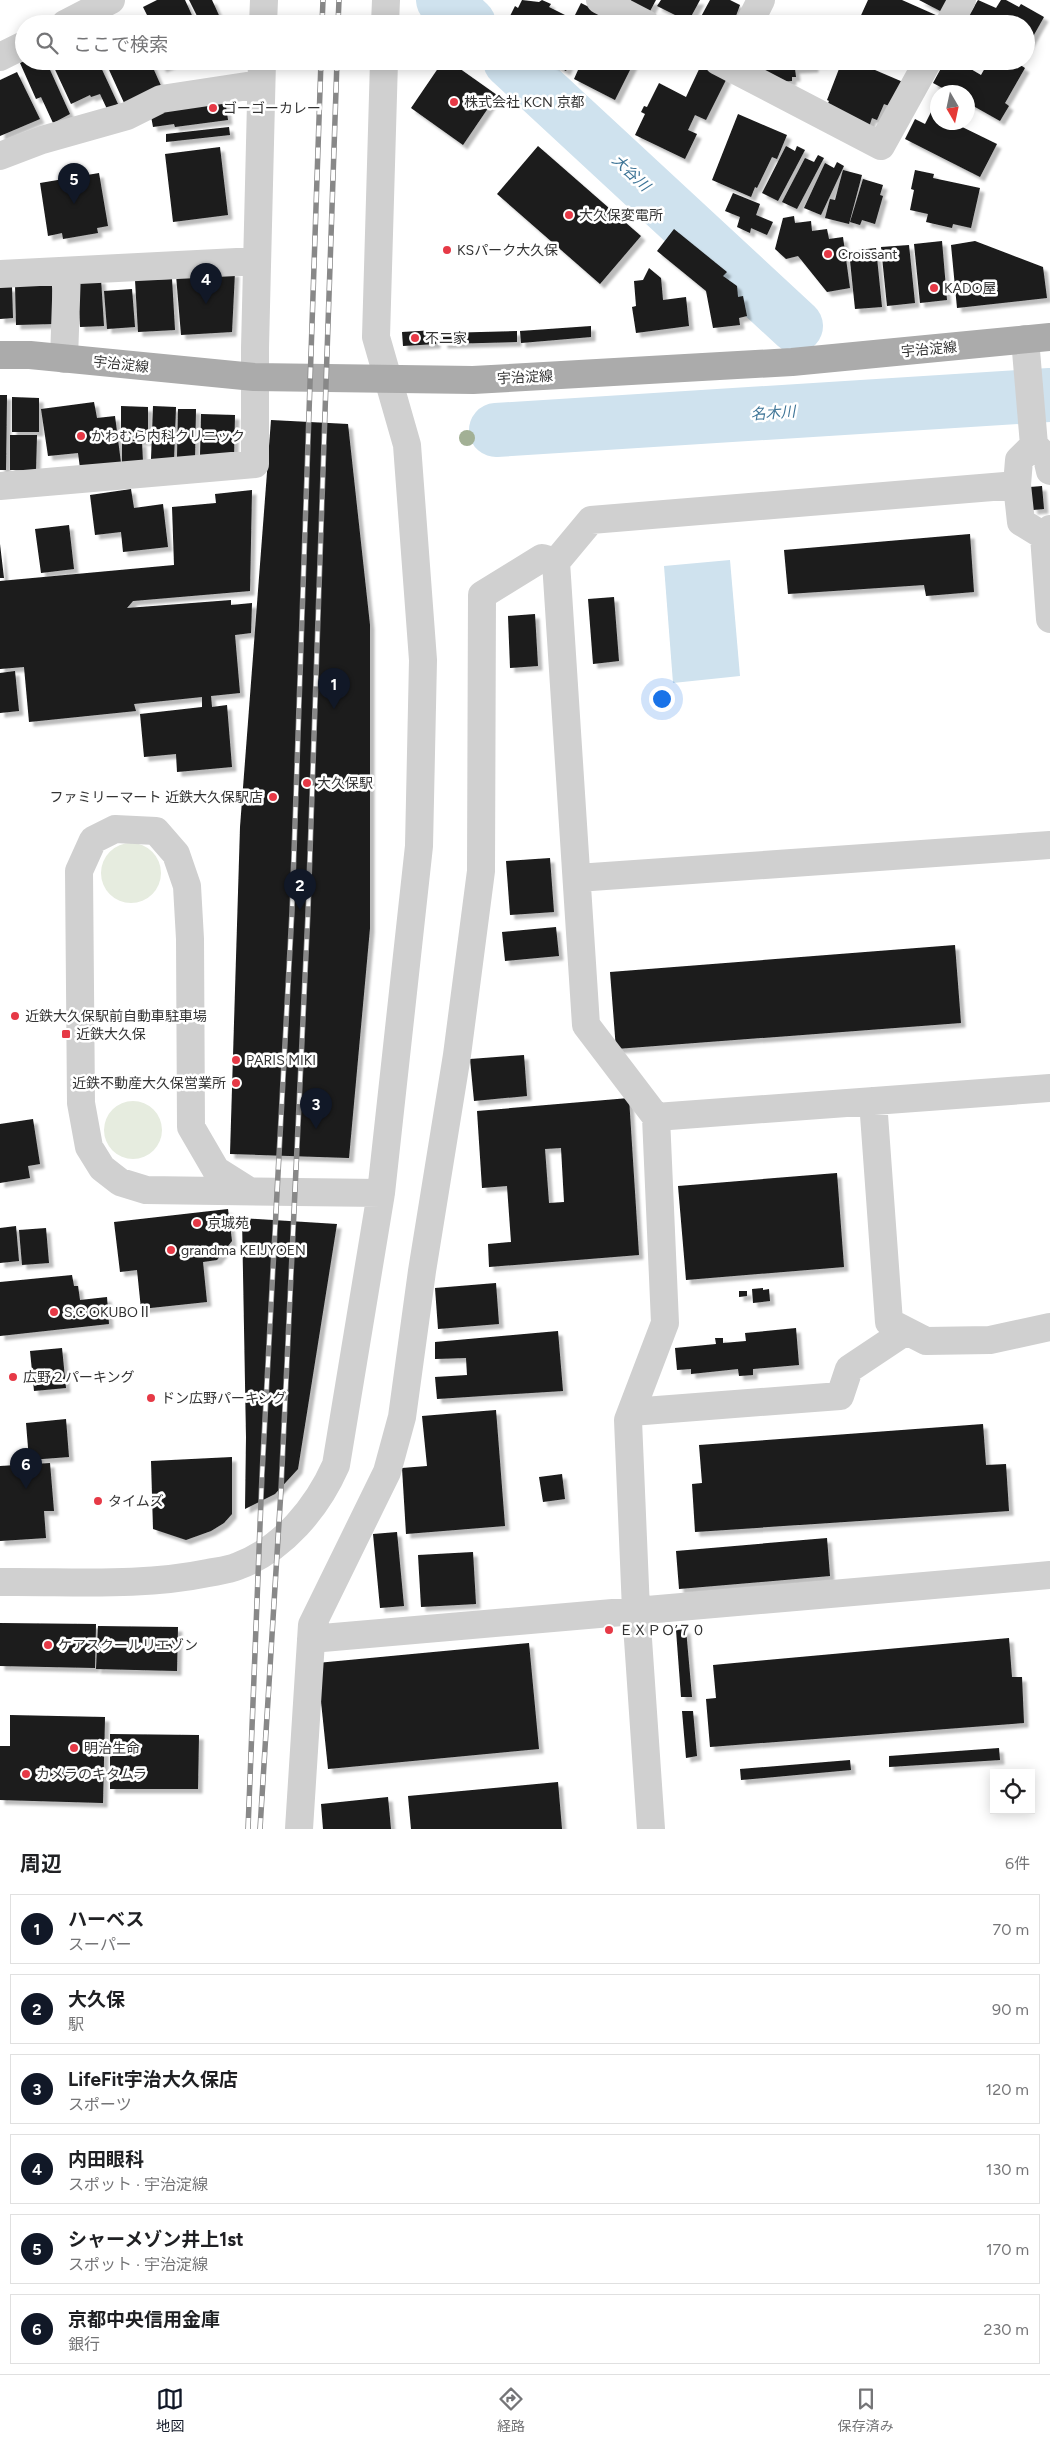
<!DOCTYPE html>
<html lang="ja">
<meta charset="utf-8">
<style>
:root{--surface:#fff;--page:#f2f2f2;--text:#202124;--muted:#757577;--line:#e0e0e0;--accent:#111827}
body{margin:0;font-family:Figtree,"Noto Sans JP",sans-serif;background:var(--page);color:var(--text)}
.controls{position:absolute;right:15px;bottom:15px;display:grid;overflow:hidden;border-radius:0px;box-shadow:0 2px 12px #0003}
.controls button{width:45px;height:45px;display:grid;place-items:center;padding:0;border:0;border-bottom:1px solid var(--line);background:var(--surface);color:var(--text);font:25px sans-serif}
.compass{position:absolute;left:930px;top:85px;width:45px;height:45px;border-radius:50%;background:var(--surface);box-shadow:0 2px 12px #0003;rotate:171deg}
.you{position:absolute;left:661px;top:698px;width:18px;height:18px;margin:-12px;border:4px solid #fff;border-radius:50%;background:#1a73e8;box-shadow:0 0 0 8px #1a73e833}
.badge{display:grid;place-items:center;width:32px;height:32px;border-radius:50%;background:var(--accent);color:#fff;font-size:16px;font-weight:700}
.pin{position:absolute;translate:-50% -41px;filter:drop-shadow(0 1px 2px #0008)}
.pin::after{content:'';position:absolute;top:26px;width:18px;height:15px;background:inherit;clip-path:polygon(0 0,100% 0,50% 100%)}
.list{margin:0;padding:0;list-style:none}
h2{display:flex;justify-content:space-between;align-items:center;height:65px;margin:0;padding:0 20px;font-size:21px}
h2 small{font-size:16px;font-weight:400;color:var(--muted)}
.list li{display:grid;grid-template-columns:32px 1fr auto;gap:15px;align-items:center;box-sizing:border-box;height:70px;margin:0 10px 10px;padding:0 10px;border:1px solid var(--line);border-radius:0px}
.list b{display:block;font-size:19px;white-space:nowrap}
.list p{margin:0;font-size:16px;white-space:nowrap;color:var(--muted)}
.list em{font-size:16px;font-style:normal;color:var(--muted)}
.icon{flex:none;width:28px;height:28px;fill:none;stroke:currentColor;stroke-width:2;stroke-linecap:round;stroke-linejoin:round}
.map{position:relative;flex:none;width:1050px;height:1829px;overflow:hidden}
.search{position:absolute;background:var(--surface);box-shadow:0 2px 12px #0003;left:15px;right:15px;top:15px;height:55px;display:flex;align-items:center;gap:12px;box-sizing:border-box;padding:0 18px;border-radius:28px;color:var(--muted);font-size:19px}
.sheet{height:545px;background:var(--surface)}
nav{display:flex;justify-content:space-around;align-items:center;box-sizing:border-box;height:70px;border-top:1px solid var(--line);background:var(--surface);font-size:14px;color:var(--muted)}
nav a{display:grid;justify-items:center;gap:2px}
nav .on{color:var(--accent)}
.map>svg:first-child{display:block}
.green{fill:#e6ecdf}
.water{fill:#cfe2ee}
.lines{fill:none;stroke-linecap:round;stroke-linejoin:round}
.river{stroke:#cfe2ee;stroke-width:54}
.building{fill:#1a1a1a;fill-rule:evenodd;filter:url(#shadow)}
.minor{stroke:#d0d0d0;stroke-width:28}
.major{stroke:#ababab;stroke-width:28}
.rail-casing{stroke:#888;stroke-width:5.5}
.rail{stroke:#fff;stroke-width:4;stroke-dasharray:11;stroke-linecap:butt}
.tree{fill:#a2b095}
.poi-dot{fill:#e63946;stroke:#fff;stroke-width:2}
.labels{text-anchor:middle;stroke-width:5;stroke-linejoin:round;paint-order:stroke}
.poi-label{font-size:14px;fill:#333;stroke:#fff;text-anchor:start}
.street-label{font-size:14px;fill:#333;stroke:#fff}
.water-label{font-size:15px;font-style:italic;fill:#3f7597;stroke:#fff}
</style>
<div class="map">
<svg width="1050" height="1829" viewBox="0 0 1050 1829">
<defs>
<filter id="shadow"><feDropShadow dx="4.5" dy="4.5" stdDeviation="1" flood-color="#0004"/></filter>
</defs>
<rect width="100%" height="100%" fill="#fff"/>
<path class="green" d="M101 873a30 30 0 1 1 60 0a30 30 0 1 1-60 0Z
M104 1130a29 29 0 1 1 58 0a29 29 0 1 1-58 0Z"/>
<path class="water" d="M730 560 740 676 673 683 664 566Z"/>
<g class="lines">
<path class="river" d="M443 0 469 24
M510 61 796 326
M496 430 1050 395"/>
</g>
<path class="building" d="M157 0H185L196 24H138L149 19 143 7Z
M189 0H212L223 24H201Z
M522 0 539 2 542 0 551 4 549 7 573 19 581 3 603 14 598 24H506L515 6 518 8Z
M631 0H656L649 13 629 3Z
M661 0H700L687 24 673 19 675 15 657 6Z
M710 0H730L740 5 733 24H697Z
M868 0H902L938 16 934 24H857Z
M919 0H950L944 13Z
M978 0 996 8 1001 0H1006L1019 7 1021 4 1044 17 1026 49V24H971L974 18 969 15Z
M132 17 135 24H117Z
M24 61H46L70 114 53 123 41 97 36 99 20 63Z
M51 61H98L118 104 107 109 100 94 91 97 90 95 71 104Z
M105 61H150L162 88 125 105Z
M159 61H170L171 64 162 68Z
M443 61H449L497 95 463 145 411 108Z
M546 61H570L566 71Z
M582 61H631L634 62 615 100 574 79Z
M759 61H824V64H814V68L795 69 796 77H792V81L776 82 775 75H764L759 73Z
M842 61H854L903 82 892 107 884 104 877 120 872 118 869 127 825 110 829 101 827 100Z
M945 61H957L981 75 989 61H1014L1025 68 1005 103 1009 106 1000 121 968 103V92H950L933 83Z
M701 65 727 78 706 120 695 115 688 130 697 134 685 159 635 135 645 114 641 112 644 106 647 107 659 83 686 97Z
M17 72 40 119 0 136V80Z
M225 99 228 120 175 127 174 124 153 127 151 116 154 114Z
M931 112 938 115V122H952L997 144 980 177 905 139 915 119 925 124Z
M738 114 787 135 777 159 772 157 757 188 755 187 751 197 712 180Z
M229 127 230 135 166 142V134Z
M538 146 641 236 600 284 497 194Z
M786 146 795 151 797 146 805 150 778 201 762 193Z
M220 147 228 215 173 222 165 154Z
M818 155 824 158 797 209 782 202 805 158 814 162Z
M837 162 844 166 821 215 804 208 825 163 834 168Z
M843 170 862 175 849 224 825 218 830 199 835 200Z
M915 170 934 174 933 178 980 188 971 228 953 224 952 228 926 222 928 214 910 210 914 190 911 189Z
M99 173 108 226 97 228 98 233 63 239 62 233 48 236 40 183Z
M863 179 883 185 880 195 883 196 875 224 862 220 860 225 850 222Z
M733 193 760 204 756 215 773 222 767 235 751 228 750 233 737 227 740 217 725 211Z
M794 216 795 223 811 221 812 231 827 229 829 239 843 237 850 288 827 292 798 256 786 259 775 249 783 218Z
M674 229 727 272 723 276 737 286 738 297 743 296 747 316 739 318 740 325 713 328 706 291 657 251Z
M942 241 947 300 920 303 914 244Z
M975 241 1043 267 1047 298 957 308 951 245Z
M909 245 915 303 887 306 881 247Z
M876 248 882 307 855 309 849 251Z
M649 268 661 278 663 300 686 297 689 326 636 333 632 307 636 306 634 281 643 280Z
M235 272 232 332 181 335 176 275Z
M101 279 104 326 80 327 77 280Z
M172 279 175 330 138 332 135 280Z
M52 283 53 324 16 325 15 284Z
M0 287H12L13 318 0 319Z
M132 289 135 327 107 329 104 291Z
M591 326V337L521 343 520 331Z
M436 330V344L403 346 402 332Z
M517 331V342L443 344V333Z
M0 395H7L6 470H0Z
M12 397 39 398V432H12Z
M94 402 97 418 115 416 121 463 80 468 78 453 48 456 41 409Z
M121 406 148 407V441H121Z
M153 406 176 407 174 460 151 459Z
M178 409H196L195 458 177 457Z
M201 414 235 415 234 456 200 455Z
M271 420 348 424 370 625V928L349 1158 230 1154 240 827Z
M10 435H37L36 470H10Z
M142 442 143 462H122V443Z
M1042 486 1044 509 1033 510 1030 487Z
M131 489 134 508 163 504 168 547 123 552 121 532 95 535 90 495Z
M252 490 250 591 133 601 127 608 231 600V605L252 603 251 633 235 635 240 693 211 696 212 707 227 705 232 767 177 772 176 754 144 757 140 714 202 707V697L134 704 136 711 29 722 24 667 0 669V581L174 565 172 507 216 503 215 494Z
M69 525 74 569 41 573 35 529Z
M970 534 974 592 926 596 924 585 788 594 784 550Z
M0 544 4 578H0Z
M614 597 619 661 593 664 588 599Z
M535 614 538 666 510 668 508 616Z
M15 671 19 711 0 713V673Z
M550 858 554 912 510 915 506 861Z
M556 927 559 956 505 961 502 932Z
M955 945 961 1023 616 1049 610 972Z
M524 1055 527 1096 474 1101 470 1059Z
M629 1098 639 1255 489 1267 488 1244 511 1242 507 1186 482 1188 477 1111ZM561 1148 564 1202 549 1203 545 1149Z
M33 1119 40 1164 28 1166 30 1178 0 1183V1124Z
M837 1173 844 1267 686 1280 678 1186Z
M228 1209 232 1241 217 1260 203 1262 207 1302 141 1309 137 1270 120 1272 114 1222Z
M242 1218 337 1224 298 1469 275 1494 245 1509 246 1437Z
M16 1226 19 1261 0 1263V1228Z
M46 1228 49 1263 22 1265 19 1230Z
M72 1275 74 1286H78L80 1300 107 1297 109 1324 0 1336V1282Z
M496 1283 499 1324 438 1329 435 1288Z
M763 1288V1290L769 1289 770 1301 753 1303 752 1289Z
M739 1291H747V1296L739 1297Z
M796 1328 799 1365 753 1369V1375L739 1376 738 1369 691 1374V1369L677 1370 675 1348 716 1344 715 1338H723V1343L746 1341 745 1333Z
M558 1331 563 1391 437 1399 435 1377 467 1375 466 1358 435 1359V1342Z
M62 1348 66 1388 34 1391 30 1351Z
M496 1410 505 1526 406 1534 402 1468 427 1466 422 1416Z
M66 1419 69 1457 29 1460 26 1423Z
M983 1424 986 1465 1006 1464 1009 1511 695 1532 692 1484 702 1483 699 1445Z
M232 1457V1514L224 1523 211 1531 186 1540 153 1529 151 1461Z
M50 1463 54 1511H44L46 1538 0 1541V1466Z
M562 1474 565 1499 543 1502 539 1477Z
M397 1532 404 1606 380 1608 373 1534Z
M827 1538 830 1576 679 1589 676 1551Z
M473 1552 476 1604 421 1607 418 1555Z
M0 1623 96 1624 95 1668 0 1666Z
M98 1626 178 1627 177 1671 96 1669Z
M686 1629 692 1697H681L676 1630Z
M1009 1638 1012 1677H1022L1024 1723 710 1747 706 1699 716 1698 713 1665Z
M529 1643 539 1749 328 1769 317 1663Z
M682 1711H693L697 1756 686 1758Z
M10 1715 105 1717 103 1803 0 1800V1746H10Z
M110 1734 199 1735 198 1789H110Z
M999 1748 1000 1760 889 1767V1756Z
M850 1760 851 1770 741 1780 740 1769Z
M558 1782 562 1829H411L408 1796Z
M388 1797 391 1829H323L321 1804Z"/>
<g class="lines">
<path class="minor" d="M600 0 646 24
M65 24 111 0
M263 24 264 0
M385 24 386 0
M749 24 761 0
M949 24 962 0
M0 57 24 45
M718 61 881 146 928 61
M0 156 42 140 127 116 161 99 261 84
M0 274 257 261
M1025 339 1034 445 1047 458 1050 471
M64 359 67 271
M1034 445 1019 460 1017 485 1021 522 1044 536 1050 535
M0 486 255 464V348L262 61
M1050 529 1044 536 1050 619
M577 878 1050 845
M873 1101 889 1322 926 1341 990 1340 1050 1327
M656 1117 1050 1088
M249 1191 216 1170 191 1127 190 939 187 886 176 854 156 831 115 829 93 840 79 871 81 1103 89 1147 102 1168 120 1182 146 1190 381 1193
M631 1412 840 1396 849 1369 906 1331
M0 1582C69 1581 141 1587 208 1573 218 1571 229 1570 238 1566 283 1549 317 1508 336 1465L381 1193 419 846 423 660 407 445 376 337 384 61
M311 1639 1050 1575
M299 1829 312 1625 387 1472 402 1417 422 1271 457 1055 481 871 482 595 542 558 556 562
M651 1829 636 1610 628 1420 665 1323 656 1117 586 1025 556 562 591 520 1017 485"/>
<path class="major" d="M0 355H30L254 377 473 380 792 362 1050 337"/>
<defs>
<path id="rail" d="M322 24 323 0
M338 24 339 0
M248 1829 262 1475 292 911 321 61
M260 1829 281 1490 308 912 337 61"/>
</defs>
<use href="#rail" class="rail-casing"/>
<use href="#rail" class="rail"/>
</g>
<circle class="tree" cx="467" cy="438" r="8"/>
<g class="poi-dot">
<circle cx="454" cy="102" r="5"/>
<circle cx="213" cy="108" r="5"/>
<circle cx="569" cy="215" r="5"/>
<circle cx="447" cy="250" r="5"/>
<circle cx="828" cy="254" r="5"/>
<circle cx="934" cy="288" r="5"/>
<circle cx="415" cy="338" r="5"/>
<circle cx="81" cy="436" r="5"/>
<circle cx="307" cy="783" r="5"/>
<circle cx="273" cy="797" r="5"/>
<circle cx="15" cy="1016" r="5"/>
<rect x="61" y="1029" width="10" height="10" rx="2.5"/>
<circle cx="236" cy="1060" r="5"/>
<circle cx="236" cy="1083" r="5"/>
<circle cx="197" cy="1223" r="5"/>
<circle cx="171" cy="1250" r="5"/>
<circle cx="54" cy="1312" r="5"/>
<circle cx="13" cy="1377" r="5"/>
<circle cx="151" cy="1398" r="5"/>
<circle cx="98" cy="1501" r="5"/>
<circle cx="609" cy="1630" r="5"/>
<circle cx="48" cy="1645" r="5"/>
<circle cx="74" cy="1748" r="5"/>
<circle cx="26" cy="1774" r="5"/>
</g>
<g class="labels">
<g class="poi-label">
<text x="464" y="107">株式会社 KCN 京都</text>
<text x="223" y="113">ゴーゴーカレー</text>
<text x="579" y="220">大久保変電所</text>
<text x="457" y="255">KSパーク大久保</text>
<text x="838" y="259">Croissant</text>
<text x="944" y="293">KADO屋</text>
<text x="425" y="343">不二家</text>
<text x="91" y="441">かわむら内科クリニック</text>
<text x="317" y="788">大久保駅</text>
<text x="263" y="802" text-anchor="end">ファミリーマート 近鉄大久保駅店</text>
<text x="25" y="1021">近鉄大久保駅前自動車駐車場</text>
<text x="76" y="1039">近鉄大久保</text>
<text x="246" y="1065">PARIS MIKI</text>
<text x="226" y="1088" text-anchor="end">近鉄不動産大久保営業所</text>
<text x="207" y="1228">京城苑</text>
<text x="181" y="1255">grandma KEIJYOEN</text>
<text x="64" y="1317">S.C OKUBOⅡ</text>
<text x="23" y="1382">広野２パーキング</text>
<text x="161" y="1403">ドン広野パーキング</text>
<text x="108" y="1506">タイムズ</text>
<text x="619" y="1635">ＥＸＰＯ’７０</text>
<text x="58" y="1650">ケアスクールリエゾン</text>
<text x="84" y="1753">明治生命</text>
<text x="36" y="1779">カメラのキタムラ</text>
</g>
<g class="street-label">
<text transform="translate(929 349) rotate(-5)" y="5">宇治淀線</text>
<text transform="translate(121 364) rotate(6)" y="5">宇治淀線</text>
<text transform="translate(525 377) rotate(-3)" y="5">宇治淀線</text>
</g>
<g class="water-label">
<text transform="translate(631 173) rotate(43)" y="5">大谷川</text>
<text transform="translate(773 413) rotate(-4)" y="5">名木川</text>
</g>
</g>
</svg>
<div class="controls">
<button><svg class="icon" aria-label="locate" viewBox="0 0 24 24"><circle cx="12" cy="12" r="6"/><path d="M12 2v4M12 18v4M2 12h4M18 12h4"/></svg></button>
</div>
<svg class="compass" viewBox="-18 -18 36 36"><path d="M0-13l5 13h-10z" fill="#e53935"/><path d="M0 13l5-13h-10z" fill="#757577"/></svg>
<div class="you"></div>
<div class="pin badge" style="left:334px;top:709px">1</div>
<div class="pin badge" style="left:300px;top:910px">2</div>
<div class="pin badge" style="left:316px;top:1129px">3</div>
<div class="pin badge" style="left:206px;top:304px">4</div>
<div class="pin badge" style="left:74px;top:204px">5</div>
<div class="pin badge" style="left:26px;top:1489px">6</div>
<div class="search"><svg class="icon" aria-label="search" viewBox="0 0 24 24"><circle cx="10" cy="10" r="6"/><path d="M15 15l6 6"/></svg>ここで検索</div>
</div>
<section class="sheet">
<h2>周辺<small>6件</small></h2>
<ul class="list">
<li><span class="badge">1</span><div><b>ハーベス</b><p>スーパー</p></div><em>70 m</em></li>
<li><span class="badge">2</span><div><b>大久保</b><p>駅</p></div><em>90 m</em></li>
<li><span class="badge">3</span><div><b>LifeFit宇治大久保店</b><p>スポーツ</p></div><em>120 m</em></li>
<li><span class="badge">4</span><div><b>内田眼科</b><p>スポット · 宇治淀線</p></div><em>130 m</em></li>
<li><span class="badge">5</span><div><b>シャーメゾン井上1st</b><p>スポット · 宇治淀線</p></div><em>170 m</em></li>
<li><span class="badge">6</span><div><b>京都中央信用金庫</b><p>銀行</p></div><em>230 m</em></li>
</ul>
</section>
<nav>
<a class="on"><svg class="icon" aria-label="map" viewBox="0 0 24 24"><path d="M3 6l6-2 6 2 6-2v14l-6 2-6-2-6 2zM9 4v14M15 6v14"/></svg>地図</a>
<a><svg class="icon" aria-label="directions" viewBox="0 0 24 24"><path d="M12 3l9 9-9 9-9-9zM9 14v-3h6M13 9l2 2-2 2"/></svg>経路</a>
<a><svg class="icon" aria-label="saved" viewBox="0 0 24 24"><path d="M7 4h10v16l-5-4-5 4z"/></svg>保存済み</a>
</nav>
